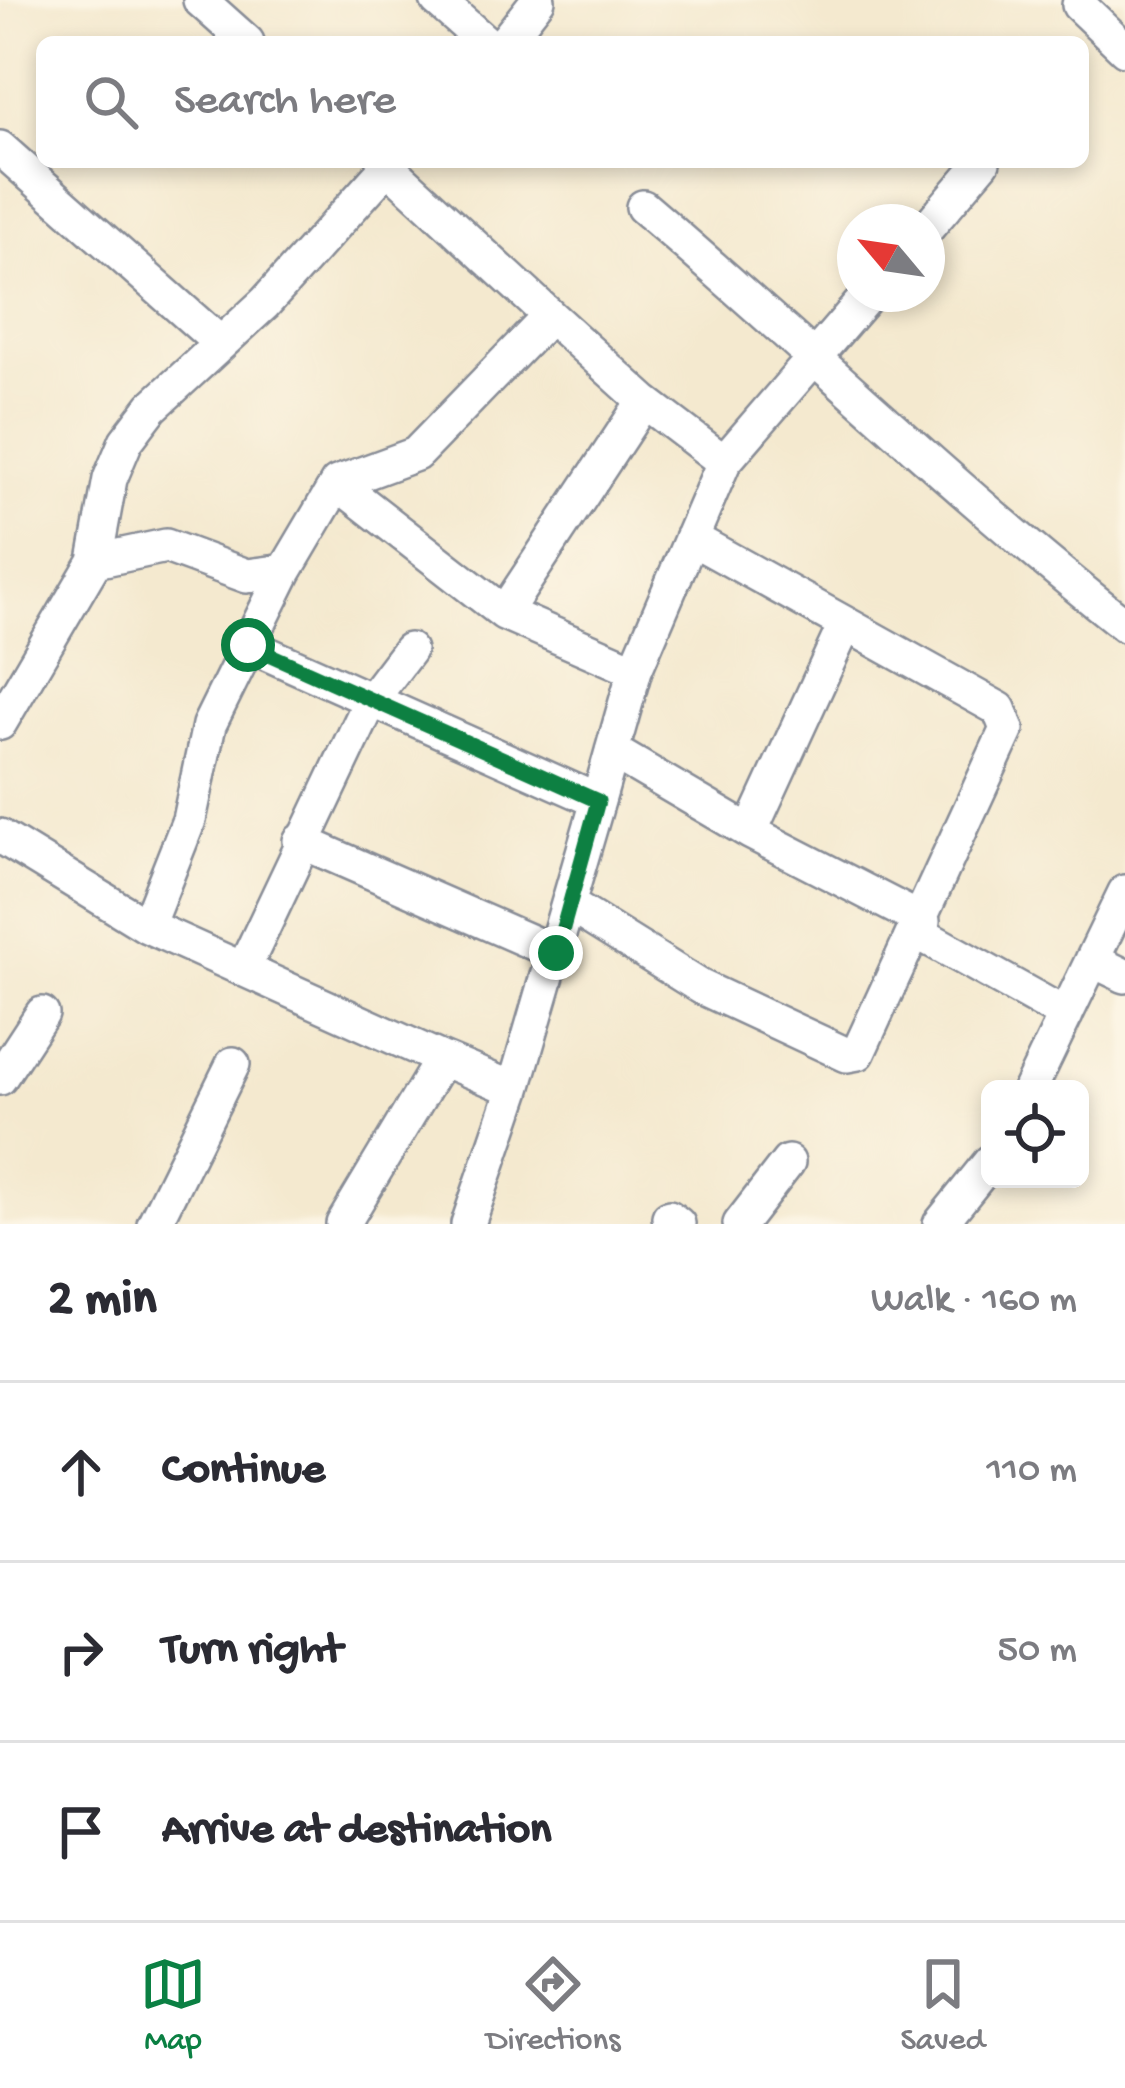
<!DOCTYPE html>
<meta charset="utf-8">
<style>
:root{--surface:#fff;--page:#f2f2f3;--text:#2b2b33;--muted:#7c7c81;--line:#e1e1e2;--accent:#0b8043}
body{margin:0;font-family:"Gochi Hand",sans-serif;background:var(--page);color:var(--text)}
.controls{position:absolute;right:36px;bottom:36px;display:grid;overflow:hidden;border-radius:18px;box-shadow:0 6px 18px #0003}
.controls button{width:108px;height:108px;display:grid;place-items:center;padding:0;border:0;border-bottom:3px solid var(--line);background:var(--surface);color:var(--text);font:60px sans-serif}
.compass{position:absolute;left:837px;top:204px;width:108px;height:108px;border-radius:50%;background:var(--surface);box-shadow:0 6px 18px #0003;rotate:299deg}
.stop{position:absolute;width:36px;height:36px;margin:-27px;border:9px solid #0b8043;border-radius:50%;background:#fff}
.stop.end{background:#0b8043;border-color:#fff;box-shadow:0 3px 12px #0008}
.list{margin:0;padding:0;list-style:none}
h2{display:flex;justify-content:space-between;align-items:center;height:156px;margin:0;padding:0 48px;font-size:51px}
h2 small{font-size:39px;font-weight:400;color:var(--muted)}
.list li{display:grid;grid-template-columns:78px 1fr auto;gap:36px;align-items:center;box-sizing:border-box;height:180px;padding:0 48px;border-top:3px solid var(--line)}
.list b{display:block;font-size:45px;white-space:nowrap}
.list em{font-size:39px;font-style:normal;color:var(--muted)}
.icon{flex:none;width:66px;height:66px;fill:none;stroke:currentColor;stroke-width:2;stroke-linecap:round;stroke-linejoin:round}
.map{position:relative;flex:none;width:1125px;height:1224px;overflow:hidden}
.search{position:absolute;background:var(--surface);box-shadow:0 6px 18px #0003;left:36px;right:36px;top:36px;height:132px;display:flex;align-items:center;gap:30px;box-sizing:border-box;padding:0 42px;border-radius:18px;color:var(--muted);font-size:45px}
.sheet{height:696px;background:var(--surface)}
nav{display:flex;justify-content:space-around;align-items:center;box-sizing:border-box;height:168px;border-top:3px solid var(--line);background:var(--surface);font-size:33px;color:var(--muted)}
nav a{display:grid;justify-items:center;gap:6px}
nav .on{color:var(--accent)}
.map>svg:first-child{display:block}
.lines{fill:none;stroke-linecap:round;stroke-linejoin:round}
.minor-casing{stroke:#888c96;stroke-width:38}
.minor{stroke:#fff;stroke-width:33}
.route{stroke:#0b8043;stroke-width:15}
</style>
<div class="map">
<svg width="1125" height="1224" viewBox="0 0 1125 1224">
<rect width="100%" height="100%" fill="#fcf5e5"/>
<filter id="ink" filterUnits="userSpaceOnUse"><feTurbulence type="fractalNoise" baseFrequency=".00833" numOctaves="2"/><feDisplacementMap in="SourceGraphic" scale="24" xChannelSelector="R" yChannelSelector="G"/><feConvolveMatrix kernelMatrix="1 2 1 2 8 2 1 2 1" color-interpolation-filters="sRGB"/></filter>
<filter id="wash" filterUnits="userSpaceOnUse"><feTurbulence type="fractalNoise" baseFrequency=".004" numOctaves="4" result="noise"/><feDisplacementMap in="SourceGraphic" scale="48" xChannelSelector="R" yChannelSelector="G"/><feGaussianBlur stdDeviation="2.7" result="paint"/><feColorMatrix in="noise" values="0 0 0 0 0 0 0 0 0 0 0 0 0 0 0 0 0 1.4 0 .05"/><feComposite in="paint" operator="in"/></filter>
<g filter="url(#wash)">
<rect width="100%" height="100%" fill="#f4e9cf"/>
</g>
<g filter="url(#ink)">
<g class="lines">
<defs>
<path id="minor" d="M200 0 247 42
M437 0 485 42
M1079 5 1125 49
M505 42 538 0
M0 148 220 343
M643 207C805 345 958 494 1125 625
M927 228 983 162
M724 462 869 294
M337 483 504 613 635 670 724 462 644 401 550 316
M95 561 166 546 247 576 285 571
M504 613 644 401
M248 645 598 801 635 670
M0 723 95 561 110 479 126 441 152 407 265 303 392 162
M612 751 750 832 923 921
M750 832 845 625
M0 836 147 926 442 1059 343 1224
M300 841 556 953
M568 904 701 987 847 1055 858 1053 1007 729 999 709 691 538
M147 926 189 820 209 725 285 571 337 483 416 454 550 316 383 162
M917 932 1066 1015
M1092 960 1125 976
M244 968 371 700 409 650
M442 1059 514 1089 598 801
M0 1078 42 1014
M1030 1089 1125 892
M669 1217 678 1224
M154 1224 233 1064
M468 1224 514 1089
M740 1224 788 1162
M940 1224 990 1162"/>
</defs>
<use href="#minor" class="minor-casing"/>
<use href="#minor" class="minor"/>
</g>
</g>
<g class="lines" filter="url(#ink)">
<path class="route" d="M248 645 598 801 556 953"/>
</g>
</svg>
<div class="controls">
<button><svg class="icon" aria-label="locate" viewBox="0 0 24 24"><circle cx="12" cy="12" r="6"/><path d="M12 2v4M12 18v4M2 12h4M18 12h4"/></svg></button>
</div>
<svg class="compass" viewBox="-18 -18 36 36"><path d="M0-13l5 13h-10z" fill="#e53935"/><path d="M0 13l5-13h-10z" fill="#7c7c81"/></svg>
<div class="stop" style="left:248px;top:645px"></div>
<div class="stop end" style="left:556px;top:953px"></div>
<div class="search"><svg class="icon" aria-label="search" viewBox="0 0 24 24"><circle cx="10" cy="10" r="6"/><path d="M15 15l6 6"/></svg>Search here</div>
</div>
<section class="sheet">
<h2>2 min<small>Walk · 160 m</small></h2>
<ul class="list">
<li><svg class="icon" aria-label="ahead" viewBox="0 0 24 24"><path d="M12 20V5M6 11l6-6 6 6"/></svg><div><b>Continue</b></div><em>110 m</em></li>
<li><svg class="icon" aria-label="right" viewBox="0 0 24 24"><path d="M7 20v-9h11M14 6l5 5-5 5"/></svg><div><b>Turn right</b></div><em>50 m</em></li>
<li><svg class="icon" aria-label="arrive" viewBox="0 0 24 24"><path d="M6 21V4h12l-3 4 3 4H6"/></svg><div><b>Arrive at destination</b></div></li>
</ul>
</section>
<nav>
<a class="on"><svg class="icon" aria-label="map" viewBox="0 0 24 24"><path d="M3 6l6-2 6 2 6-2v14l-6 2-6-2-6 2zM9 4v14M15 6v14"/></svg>Map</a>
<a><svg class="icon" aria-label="directions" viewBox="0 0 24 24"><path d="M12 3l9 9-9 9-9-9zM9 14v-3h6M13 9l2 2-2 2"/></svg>Directions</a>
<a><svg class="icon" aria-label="saved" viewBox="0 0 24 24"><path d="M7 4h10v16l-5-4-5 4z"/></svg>Saved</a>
</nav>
